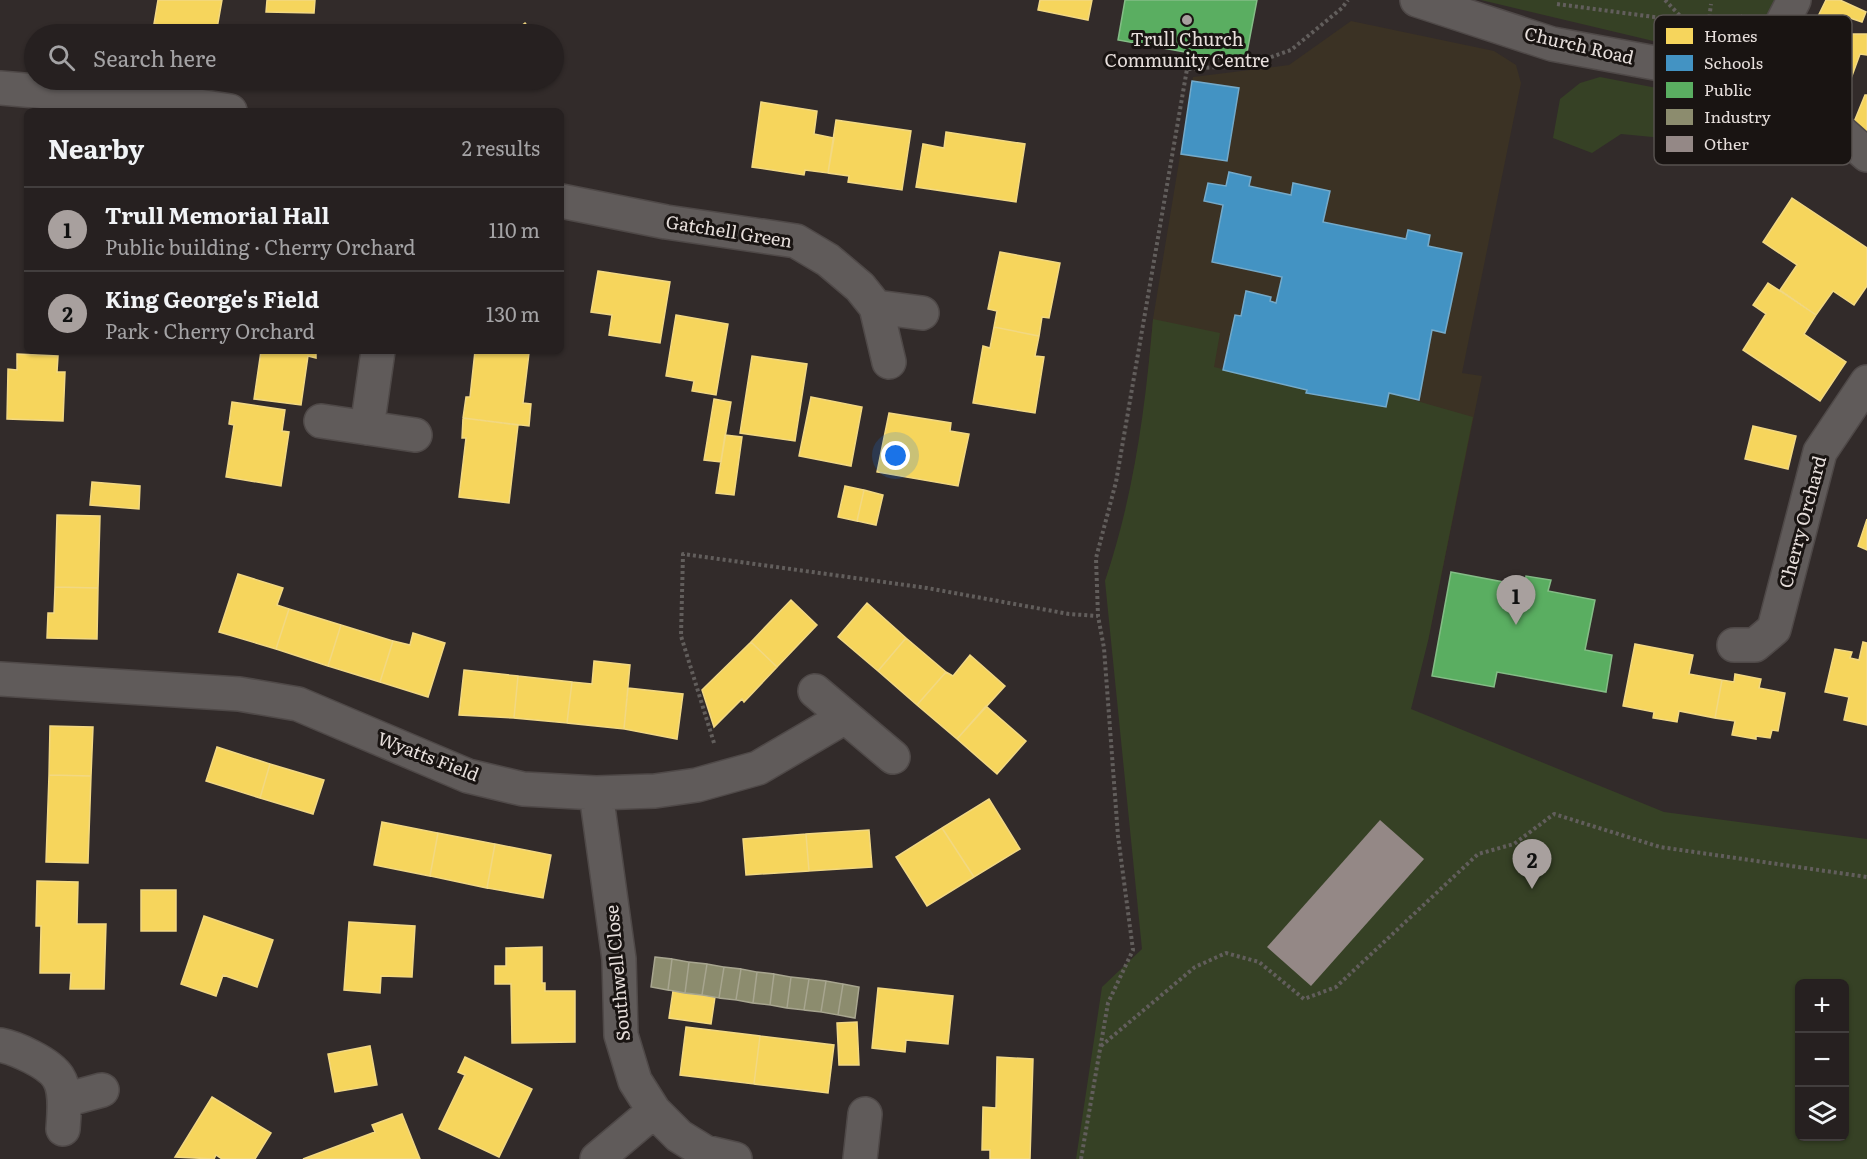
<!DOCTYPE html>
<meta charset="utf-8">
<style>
:root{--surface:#262020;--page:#322d2d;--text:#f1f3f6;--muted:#a4a3a5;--line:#423e3e;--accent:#a8a09e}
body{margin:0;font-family:Literata,serif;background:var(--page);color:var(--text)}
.controls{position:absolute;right:18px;bottom:18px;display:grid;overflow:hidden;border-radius:9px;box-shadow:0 2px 4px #0004}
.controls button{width:54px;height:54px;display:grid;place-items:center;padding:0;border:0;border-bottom:2px solid var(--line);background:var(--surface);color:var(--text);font:30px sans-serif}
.you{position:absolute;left:896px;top:456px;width:21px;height:21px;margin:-15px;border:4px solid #fff;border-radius:50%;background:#1a73e8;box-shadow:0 0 0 9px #1a73e833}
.badge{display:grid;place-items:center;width:39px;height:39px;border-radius:50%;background:var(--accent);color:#111;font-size:20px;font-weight:700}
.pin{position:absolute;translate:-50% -50px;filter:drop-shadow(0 2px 3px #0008)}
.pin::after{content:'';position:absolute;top:32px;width:21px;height:18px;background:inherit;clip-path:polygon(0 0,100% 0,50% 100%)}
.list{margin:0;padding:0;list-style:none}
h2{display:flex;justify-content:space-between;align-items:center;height:78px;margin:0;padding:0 24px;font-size:26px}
h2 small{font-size:20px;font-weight:400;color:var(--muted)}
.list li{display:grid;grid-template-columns:39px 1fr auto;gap:18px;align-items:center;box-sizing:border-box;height:84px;padding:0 24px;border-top:2px solid var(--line)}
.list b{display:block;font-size:22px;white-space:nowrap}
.list p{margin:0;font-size:20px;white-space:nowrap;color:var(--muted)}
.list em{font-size:20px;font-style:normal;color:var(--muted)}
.icon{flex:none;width:33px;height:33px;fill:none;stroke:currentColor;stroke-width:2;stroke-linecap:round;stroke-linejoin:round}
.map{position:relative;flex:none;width:1867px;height:1159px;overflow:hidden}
.search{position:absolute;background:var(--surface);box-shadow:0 2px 4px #0004;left:24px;top:24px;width:540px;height:66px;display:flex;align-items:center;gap:15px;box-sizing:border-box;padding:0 21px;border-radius:33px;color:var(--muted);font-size:22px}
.panel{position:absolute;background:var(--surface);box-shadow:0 2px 4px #0004;left:24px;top:108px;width:540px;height:246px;border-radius:9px}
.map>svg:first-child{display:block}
.education{fill:#3b3224}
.green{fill:#364125;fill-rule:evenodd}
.homes{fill:#f6d55c;stroke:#f2d882;stroke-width:1.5}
.schools{fill:#4393c3;stroke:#74aaca;stroke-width:1.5}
.public{fill:#5aae61;stroke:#84bd86;stroke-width:1.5}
.industry{fill:#8c8c6e;stroke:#a7a58f;stroke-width:1.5}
.building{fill:#948886}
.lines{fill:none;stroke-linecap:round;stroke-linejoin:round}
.street-casing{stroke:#4f4948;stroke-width:36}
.path{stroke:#625e5c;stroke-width:4;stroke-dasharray:3 3;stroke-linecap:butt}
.street{stroke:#605b5a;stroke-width:33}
.poi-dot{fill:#a8a09e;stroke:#191412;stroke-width:2}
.labels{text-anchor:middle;stroke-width:6;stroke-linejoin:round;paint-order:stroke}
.poi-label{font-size:18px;fill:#e7dfdc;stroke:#191412}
.street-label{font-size:18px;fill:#e7dfdc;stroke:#191412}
.key{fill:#191412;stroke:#57514f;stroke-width:1.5}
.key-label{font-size:16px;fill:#e7dfdc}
</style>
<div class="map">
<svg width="1867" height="1159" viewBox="0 0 1867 1159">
<rect width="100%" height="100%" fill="#322b2a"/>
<path class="education" d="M1351 21 1494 51 1516 65 1521 83 1462 373 1482 376 1428 641 1105 581 1123 527 1144 415 1153 319 1193 77 1289 65Z"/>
<path class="green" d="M1481 0H1784L1766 25 1736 44 1687 49Z
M1600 77 1693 95 1684 140 1621 134 1592 153 1553 138 1560 99 1580 83Z
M1153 319 1220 333 1214 367 1307 390V393L1327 398 1328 395 1386 407 1389 393 1473 417 1428 641 1411 709 1664 812 1867 839V1159H1076L1102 987 1142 949 1105 581C1134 494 1145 411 1153 319ZM1800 984H1844V1136H1800Z"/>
<path class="homes" d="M158 0H222L216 34H189L190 30 154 24Z
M267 0H315L314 13 266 12Z
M1040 0H1092L1088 20 1038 10Z
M1826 0H1840L1866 12 1862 22 1850 18 1835 47 1809 35Z
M525 23 534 34H511Z
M1841 34H1867V55L1860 54 1849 84 1824 74Z
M1865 95H1867V133L1854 122Z
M761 102 817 111 814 134 834 138 828 173 805 170 804 175 752 167Z
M836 120 911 131 902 190 848 182 849 176 828 173Z
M946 132 1025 144 1016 202 916 187 923 144 944 148Z
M1792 198 1867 248V286L1854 305 1833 291 1816 315 1780 290 1797 265 1763 242Z
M1000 252 1060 263 1049 318 1042 317 1039 336 994 327 997 311 988 309Z
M598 271 670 282 660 343 609 335 612 315 591 312Z
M1768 283 1816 315 1804 334 1846 362 1820 401 1743 350 1766 314 1753 305Z
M676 315 728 324 716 395 692 391 694 381 666 376Z
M994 327 1039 336 1035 356 1044 357 1035 413 973 403 983 346 990 348Z
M261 351H316V358L308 356 301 405 254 399Z
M475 351 529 353 523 403 531 404 529 426 463 418 466 397H470Z
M17 354 58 356 57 372H65L63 421 7 419 8 369 17 370Z
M752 356 807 364 795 441 740 433Z
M811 397 862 407 851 466 799 456Z
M714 399 731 402 721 462 704 460Z
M232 402 285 410 282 431 289 432 281 486 226 477 234 425 229 424Z
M889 413 951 423 950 431 969 434 958 486 877 472Z
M463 418 518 425 509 503 459 497 466 438H462Z
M1753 426 1796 436 1788 469 1745 459Z
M725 435 742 437 734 495 716 493Z
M92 482 140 486 139 509 90 505Z
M845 486 864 490 857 521 838 517Z
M864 490 883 495 876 525 857 521Z
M57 515 100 516 98 588 55 587Z
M1867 519V550L1858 546Z
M238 574 283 588 277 605 289 609 276 649 219 632Z
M55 587 98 588 97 639 47 638 48 613H54Z
M791 600 817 625 777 667 751 642Z
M867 603 906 638 878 671 838 637Z
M289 609 341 625 328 666 276 649Z
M341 625 393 641 380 682 328 666Z
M413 633 445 643 428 697 380 682 393 641 410 645Z
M906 638 946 672 917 705 878 671Z
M751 642 777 667 744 702 742 699 714 727 702 690Z
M1863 642 1867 643V725L1844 720 1849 697 1825 692 1835 649 1852 652 1850 658 1859 660Z
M1635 644 1693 655 1689 674 1722 680 1715 718 1679 711 1677 722 1653 718 1654 712 1623 706Z
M970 655 1005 686 957 739 917 705 946 672 953 676Z
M594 661 630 665 624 729 567 723 572 682 592 684Z
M464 670 518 676 514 718 459 715Z
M1735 674 1761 679 1759 688 1785 693 1778 731 1772 730 1770 738 1756 736V739L1732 735 1735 721 1715 718 1722 680 1734 682Z
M518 676 572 682 567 723 514 718Z
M628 688 683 694 677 739 624 729Z
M986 706 1026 741 997 774 957 739Z
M50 726 93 727 91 776 49 775Z
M217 747 270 764 260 798 206 781Z
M270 764 324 780 313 814 260 798Z
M49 775 91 776 88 863 46 862Z
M989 799 1020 849 974 877 942 828Z
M382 822 438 833 430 876 374 865Z
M942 828 974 877 927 906 896 857Z
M869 830 872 867 809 871 806 834Z
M438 833 495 844 487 888 430 876Z
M806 834 809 871 746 875 743 839Z
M495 844 551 855 543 898 487 888Z
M37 881 78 882 77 924H106L104 989H70L71 973H40L41 926H36Z
M141 890H176V931H141Z
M204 916 273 940 257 987 223 975 216 996 181 984Z
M349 922 415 926 412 977 381 976 380 993 344 990Z
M542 947V983H545V991H575V1042L512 1043 511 984H495V966H506V948Z
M878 988 953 996 948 1044 906 1040 905 1052 872 1048Z
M673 991 715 997 711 1024 669 1018Z
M857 1022 859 1065H839L837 1023Z
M686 1027 760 1036 754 1084 680 1075Z
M760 1036 834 1045 828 1093 754 1084Z
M370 1046 377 1085 335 1092 328 1054Z
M465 1057 532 1089 499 1157 439 1129 465 1075 458 1072Z
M997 1057 1033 1059 1030 1159H990V1150H982L983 1107 996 1108Z
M212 1097 271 1133 255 1159H222L216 1155 214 1159 175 1157Z
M402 1114 420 1159H303L375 1132 372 1125Z"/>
<path class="schools" d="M1192 81 1239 88 1227 161 1181 154Z
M1229 172 1251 177 1249 186 1291 195 1293 183 1330 191 1323 222 1406 239 1408 230 1430 235 1428 246 1462 253 1445 333 1432 330 1419 400 1389 393 1386 407 1306 393 1307 390 1223 370 1235 315 1241 316 1246 291 1271 297 1270 301 1276 303 1282 277 1212 262 1223 205 1204 201 1208 183 1226 186Z"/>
<path class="public" d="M1125 0H1257L1245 63 1118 40Z
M1451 572 1525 586 1526 576 1551 580 1548 591 1595 600 1585 650 1612 655 1606 692 1497 672 1494 687 1432 676Z"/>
<path class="industry" d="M655 957 672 959 668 990 651 987Z
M672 959 689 962 685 993 668 990Z
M689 962 707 964 702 995 685 993Z
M707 964 724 967 719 998 702 995Z
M724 967 741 969 736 1000 719 998Z
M741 969 757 972 753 1003 736 1000Z
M757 972 774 974 770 1005 753 1003Z
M774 974 791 977 787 1008 770 1005Z
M791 977 809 979 804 1010 787 1008Z
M809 979 826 981 821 1012 804 1010Z
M826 981 843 984 838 1015 821 1012Z
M843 984 859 987 855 1018 838 1015Z"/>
<path class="building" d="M1380 820 1424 859 1311 986 1267 947Z"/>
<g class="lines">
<defs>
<path id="street" d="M1417 0 1552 44 1704 72 1750 86 1824 117 1867 155
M1750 86 1794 0
M0 88 186 104 230 111
M561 201 666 222 796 241 828 260 860 287 876 307 889 362
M876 307 922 313
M321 421 415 435
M367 428 378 351
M1734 645H1755L1774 629 1820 452 1867 382
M0 679 239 694 298 704 468 776 523 789 596 793 655 791 697 785 758 768 845 717
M815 691 893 757
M596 793 619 959 621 1035 635 1081 654 1111 679 1136 705 1152 735 1159
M0 1045C16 1048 49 1063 58 1077 67 1091 64 1113 63 1129
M65 1100 102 1090
M597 1159 654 1111
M860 1159 865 1114"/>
</defs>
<use href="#street" class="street-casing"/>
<path class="path" d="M1665 0 1684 20
M1557 4 1684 21 1707 22 1742 16
M1707 35 1711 4
M714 743 681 636 683 554 927 588 1069 614 1098 616
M1101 1046 1195 967 1226 953 1259 962 1304 999 1336 987 1478 854 1514 844 1554 814 1660 847 1867 877
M1081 1159 1108 1003 1133 950 1118 836 1104 648 1098 616 1096 558 1116 482 1187 69 1249 65 1291 50 1342 8 1348 0"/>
<use href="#street" class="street"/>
</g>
<circle class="poi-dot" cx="1187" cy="20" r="6"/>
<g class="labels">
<g class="poi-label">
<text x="1187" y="46">Trull Church<tspan x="1187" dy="21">Community Centre</tspan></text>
</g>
<g class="street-label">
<text transform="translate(1579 46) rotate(13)" y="6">Church Road</text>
<text transform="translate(729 232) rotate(9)" y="6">Gatchell Green</text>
<text transform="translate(1803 522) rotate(-75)" y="6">Cherry Orchard</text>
<text transform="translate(428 757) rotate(21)" y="6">Wyatts Field</text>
<text transform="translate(618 973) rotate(-95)" y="6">Southwell Close</text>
</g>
</g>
<rect x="1654" y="15" width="198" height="150" rx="9" class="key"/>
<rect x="1666" y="28" width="27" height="16" fill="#f6d55c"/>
<rect x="1666" y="55" width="27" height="16" fill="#4393c3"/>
<rect x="1666" y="82" width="27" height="16" fill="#5aae61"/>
<rect x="1666" y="109" width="27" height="16" fill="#8c8c6e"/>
<rect x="1666" y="136" width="27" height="16" fill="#948886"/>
<g class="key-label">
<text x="1704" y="42">Homes</text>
<text x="1704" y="69">Schools</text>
<text x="1704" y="96">Public</text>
<text x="1704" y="123">Industry</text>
<text x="1704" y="150">Other</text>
</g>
</svg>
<div class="controls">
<button>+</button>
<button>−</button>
<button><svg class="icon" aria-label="layers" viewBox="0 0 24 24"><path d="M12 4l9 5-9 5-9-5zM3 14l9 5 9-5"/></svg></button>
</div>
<div class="you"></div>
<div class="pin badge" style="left:1516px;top:625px">1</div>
<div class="pin badge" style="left:1532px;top:889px">2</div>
<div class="search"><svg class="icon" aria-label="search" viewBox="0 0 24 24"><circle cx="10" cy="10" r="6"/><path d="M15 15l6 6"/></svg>Search here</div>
<section class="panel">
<h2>Nearby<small>2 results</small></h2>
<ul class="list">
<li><span class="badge">1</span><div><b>Trull Memorial Hall</b><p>Public building · Cherry Orchard</p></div><em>110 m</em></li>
<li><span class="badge">2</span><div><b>King George's Field</b><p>Park · Cherry Orchard</p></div><em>130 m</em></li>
</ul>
</section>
</div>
